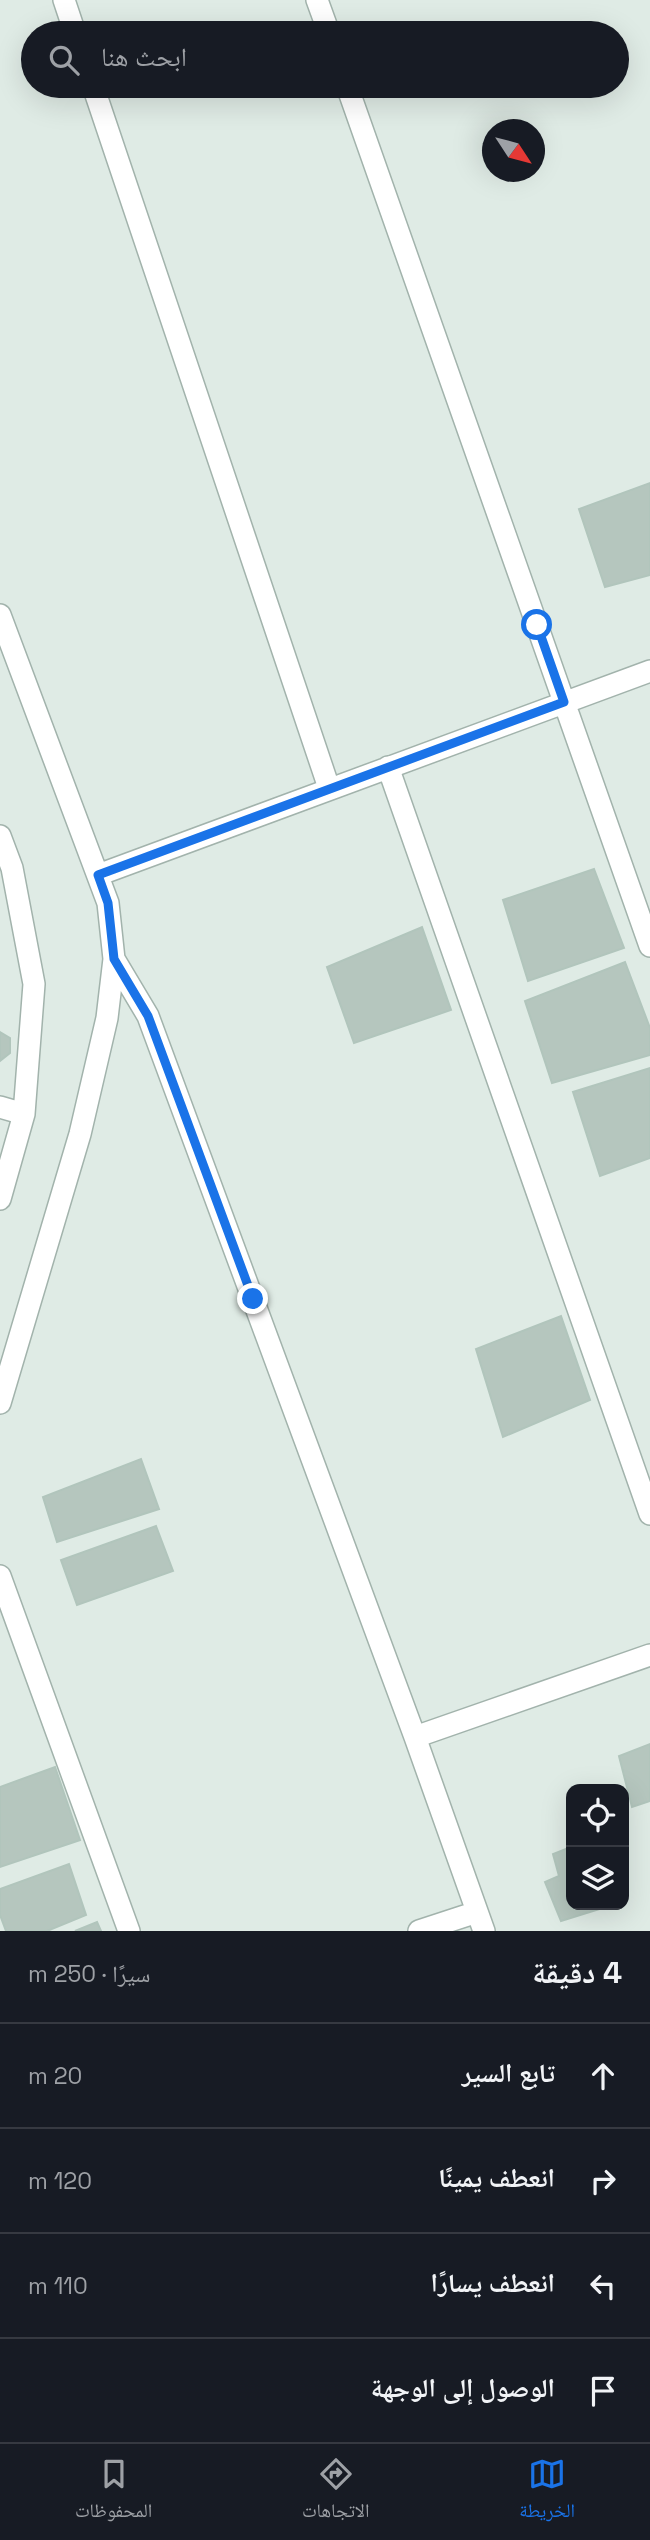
<!DOCTYPE html>
<html lang="ar">
<meta charset="utf-8">
<style>
:root{--surface:#171b24;--page:#242831;--text:#f1f3f6;--muted:#9ea1a6;--line:#363941;--accent:#1a73e8}
body{margin:0;font-family:"Space Grotesk","Noto Naskh Arabic",sans-serif;background:var(--page);color:var(--text);direction:rtl}
.controls{position:absolute;right:21px;bottom:21px;display:grid;overflow:hidden;border-radius:14px;box-shadow:0 7px 28px #0002}
.controls button{width:63px;height:63px;display:grid;place-items:center;padding:0;border:0;border-bottom:2px solid var(--line);background:var(--surface);color:var(--text);font:35px sans-serif}
.compass{position:absolute;left:482px;top:119px;width:63px;height:63px;border-radius:50%;background:var(--surface);box-shadow:0 7px 28px #0002;rotate:126deg}
.stop{position:absolute;width:21px;height:21px;margin:-16px;border:5px solid #1a73e8;border-radius:50%;background:#fff}
.stop.end{background:#1a73e8;border-color:#fff;box-shadow:0 2px 7px #0008}
.list{margin:0;padding:0;list-style:none}
h2{display:flex;justify-content:space-between;align-items:center;height:91px;margin:0;padding:0 28px;font-size:30px}
h2 small{font-size:23px;font-weight:400;color:var(--muted)}
.list li{display:grid;grid-template-columns:46px 1fr auto;gap:21px;align-items:center;box-sizing:border-box;height:105px;padding:0 28px;border-top:2px solid var(--line)}
.list b{display:block;font-size:26px;white-space:nowrap}
.list em{font-size:23px;font-style:normal;color:var(--muted)}
.icon{flex:none;width:38px;height:38px;fill:none;stroke:currentColor;stroke-width:2;stroke-linecap:round;stroke-linejoin:round}
.map{position:relative;flex:none;width:650px;height:1931px;overflow:hidden;direction:ltr}
.search{position:absolute;background:var(--surface);box-shadow:0 7px 28px #0002;left:21px;right:21px;top:21px;height:77px;display:flex;align-items:center;gap:18px;box-sizing:border-box;padding:0 24px;border-radius:38px;color:var(--muted);font-size:26px}
.sheet{height:511px;background:var(--surface)}
nav{display:flex;justify-content:space-around;align-items:center;box-sizing:border-box;height:98px;border-top:2px solid var(--line);background:var(--surface);font-size:19px;color:var(--muted)}
nav a{display:grid;justify-items:center;gap:4px}
nav .on{color:var(--accent)}
.map>svg:first-child{display:block}
.building{fill:#b5c6be;stroke:#b1c5bc;stroke-width:2}
.lines{fill:none;stroke-linecap:round;stroke-linejoin:round}
.minor-casing{stroke:#a2b3ac;stroke-width:24}
.minor{stroke:#fff;stroke-width:21}
.route{stroke:#1a73e8;stroke-width:9}
</style>
<div class="map">
<svg width="650" height="1931" viewBox="0 0 650 1931">
<rect width="100%" height="100%" fill="#dfebe5"/>
<path class="building" d="M650 483V575L605 587 579 509Z
M594 869 624 948 528 981 503 900Z
M422 927 451 1010 354 1043 327 967Z
M625 962 650 1028V1055L552 1083 525 1001Z
M0 1032 10 1038V1053L0 1061Z
M650 1068V1158L600 1176 573 1092Z
M561 1316 590 1400 503 1437 476 1349Z
M141 1459 159 1509 57 1542 43 1497Z
M156 1526 173 1571 77 1605 61 1560Z
M650 1744V1801L632 1807 619 1756Z
M55 1767 80 1840 0 1867V1787Z
M571 1847V1905L609 1906 561 1921 545 1882 559 1876 553 1854Z
M69 1864 86 1915 47 1931H6L0 1915V1889Z
M97 1922 101 1931H75Z"/>
<g class="lines">
<defs>
<path id="minor" d="M64 0 75 33
M317 0 329 33
M93 86 329 788
M347 86 650 946
M0 615 108 903 114 959 107 1018 80 1134 0 1403
M388 767 650 1514
M0 836 12 868 34 984 24 1114 0 1199
M98 875 650 671
M114 959 148 1016 415 1737 484 1931
M0 1107 24 1114
M0 1576 129 1931
M415 1737 650 1655
M419 1931 477 1912"/>
</defs>
<use href="#minor" class="minor-casing"/>
<use href="#minor" class="minor"/>
</g>
<g class="lines">
<path class="route" d="M253 1299 148 1016 114 959 108 903 98 875 564 702 537 625"/>
</g>
</svg>
<div class="controls">
<button><svg class="icon" aria-label="locate" viewBox="0 0 24 24"><circle cx="12" cy="12" r="6"/><path d="M12 2v4M12 18v4M2 12h4M18 12h4"/></svg></button>
<button><svg class="icon" aria-label="layers" viewBox="0 0 24 24"><path d="M12 4l9 5-9 5-9-5zM3 14l9 5 9-5"/></svg></button>
</div>
<svg class="compass" viewBox="-18 -18 36 36"><path d="M0-13l5 13h-10z" fill="#e53935"/><path d="M0 13l5-13h-10z" fill="#9ea1a6"/></svg>
<div class="stop" style="left:537px;top:625px"></div>
<div class="stop end" style="left:253px;top:1299px"></div>
<div class="search"><svg class="icon" aria-label="search" viewBox="0 0 24 24"><circle cx="10" cy="10" r="6"/><path d="M15 15l6 6"/></svg>ابحث هنا</div>
</div>
<section class="sheet">
<h2>4 دقيقة<small>سيرًا · 250 m</small></h2>
<ul class="list">
<li><svg class="icon" aria-label="ahead" viewBox="0 0 24 24"><path d="M12 20V5M6 11l6-6 6 6"/></svg><div><b>تابع السير</b></div><em>20 m</em></li>
<li><svg class="icon" aria-label="right" viewBox="0 0 24 24"><path d="M7 20v-9h11M14 6l5 5-5 5"/></svg><div><b>انعطف يمينًا</b></div><em>120 m</em></li>
<li><svg class="icon" aria-label="left" viewBox="0 0 24 24"><path d="M17 20v-9H6M10 6l-5 5 5 5"/></svg><div><b>انعطف يسارًا</b></div><em>110 m</em></li>
<li><svg class="icon" aria-label="arrive" viewBox="0 0 24 24"><path d="M6 21V4h12l-3 4 3 4H6"/></svg><div><b>الوصول إلى الوجهة</b></div></li>
</ul>
</section>
<nav>
<a class="on"><svg class="icon" aria-label="map" viewBox="0 0 24 24"><path d="M3 6l6-2 6 2 6-2v14l-6 2-6-2-6 2zM9 4v14M15 6v14"/></svg>الخريطة</a>
<a><svg class="icon" aria-label="directions" viewBox="0 0 24 24"><path d="M12 3l9 9-9 9-9-9zM9 14v-3h6M13 9l2 2-2 2"/></svg>الاتجاهات</a>
<a><svg class="icon" aria-label="saved" viewBox="0 0 24 24"><path d="M7 4h10v16l-5-4-5 4z"/></svg>المحفوظات</a>
</nav>
